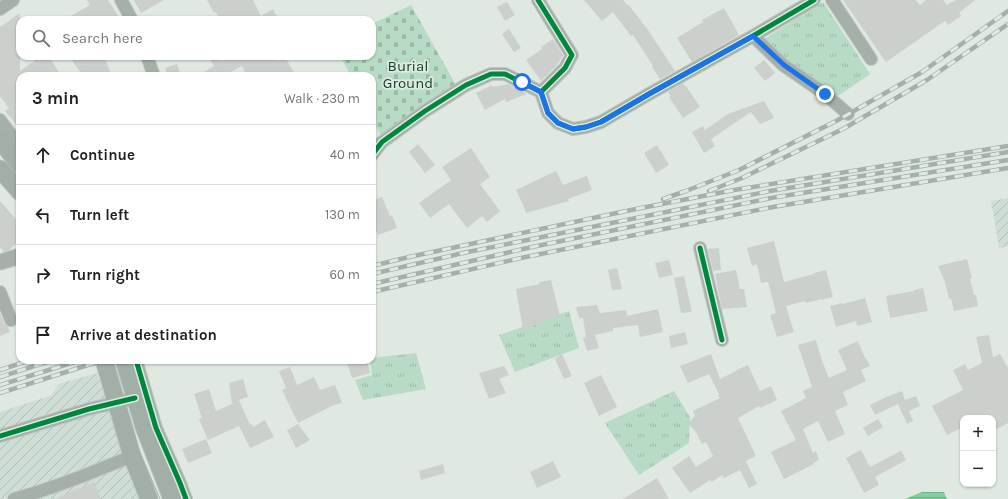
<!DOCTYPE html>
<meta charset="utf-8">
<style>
:root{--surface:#fff;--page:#f2f2f2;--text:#202124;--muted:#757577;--line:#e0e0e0}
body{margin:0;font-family:Karla,sans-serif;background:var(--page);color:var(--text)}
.controls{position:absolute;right:12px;bottom:12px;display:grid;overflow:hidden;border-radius:8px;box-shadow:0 1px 3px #0004}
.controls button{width:36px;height:36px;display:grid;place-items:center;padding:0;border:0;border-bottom:1px solid var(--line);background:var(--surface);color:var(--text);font:20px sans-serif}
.stop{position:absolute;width:12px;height:12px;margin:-9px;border:3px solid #1a73e8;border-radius:50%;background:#fff}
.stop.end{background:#1a73e8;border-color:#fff;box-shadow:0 1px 4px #0008}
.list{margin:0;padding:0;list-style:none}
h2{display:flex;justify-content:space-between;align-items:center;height:52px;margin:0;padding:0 16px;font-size:17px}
h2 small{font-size:13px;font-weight:400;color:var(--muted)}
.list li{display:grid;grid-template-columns:26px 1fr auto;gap:12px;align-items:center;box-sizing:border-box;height:60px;padding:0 16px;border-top:1px solid var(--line)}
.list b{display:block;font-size:15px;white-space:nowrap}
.list em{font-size:13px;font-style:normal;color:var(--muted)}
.icon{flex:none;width:22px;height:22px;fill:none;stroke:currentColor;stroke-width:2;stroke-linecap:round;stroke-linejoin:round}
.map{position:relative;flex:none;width:1008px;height:499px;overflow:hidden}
.search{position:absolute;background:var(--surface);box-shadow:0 1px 3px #0004;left:16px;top:16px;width:360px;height:44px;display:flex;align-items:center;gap:10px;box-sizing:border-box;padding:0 14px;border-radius:12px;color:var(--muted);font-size:15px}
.panel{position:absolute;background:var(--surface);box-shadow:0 1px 3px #0004;left:16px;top:72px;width:360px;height:292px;border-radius:12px}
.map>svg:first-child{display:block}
.industrial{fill:url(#industrial-furrows)}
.grass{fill:url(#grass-tufts)}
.cemetery{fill:url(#cemetery-stones)}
.water{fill:url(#water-rules)}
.building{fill:#cbd0cc}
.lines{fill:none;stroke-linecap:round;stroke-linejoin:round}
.minor-casing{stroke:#bfc5c1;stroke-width:14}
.tertiary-casing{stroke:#bfc5c1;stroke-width:17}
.secondary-casing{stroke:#bfc5c1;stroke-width:19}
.minor{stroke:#a4b0a8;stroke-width:12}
.tertiary{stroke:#a4b0a8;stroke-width:15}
.secondary{stroke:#a2afa6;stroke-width:17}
.tram{stroke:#a6b0aa;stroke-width:1}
.rail-casing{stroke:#a6b0aa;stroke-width:4.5}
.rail{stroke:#ddebe1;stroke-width:3;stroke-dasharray:9;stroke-linecap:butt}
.cycleway-casing{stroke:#ddebe1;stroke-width:8}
.cycleway{stroke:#00873e;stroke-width:5}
.route{stroke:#1a73e8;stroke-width:5}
.labels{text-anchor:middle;stroke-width:3.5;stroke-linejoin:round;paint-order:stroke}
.park-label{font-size:15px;fill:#133c25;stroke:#ddebe1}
</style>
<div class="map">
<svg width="1008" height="499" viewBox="0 0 1008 499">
<defs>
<pattern id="industrial-furrows" width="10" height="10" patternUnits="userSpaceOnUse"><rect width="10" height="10" fill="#cfded4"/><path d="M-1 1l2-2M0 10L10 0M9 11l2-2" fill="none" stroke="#b1bdb5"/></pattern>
<pattern id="grass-tufts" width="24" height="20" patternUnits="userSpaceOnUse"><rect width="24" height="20" fill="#b7dbc4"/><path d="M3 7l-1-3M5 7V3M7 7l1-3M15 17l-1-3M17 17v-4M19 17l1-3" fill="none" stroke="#9cbba7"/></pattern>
<pattern id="cemetery-stones" width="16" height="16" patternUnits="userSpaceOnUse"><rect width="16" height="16" fill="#b7dbc4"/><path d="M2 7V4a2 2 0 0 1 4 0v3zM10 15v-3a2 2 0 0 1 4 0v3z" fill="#9cbba7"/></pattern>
<pattern id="water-rules" width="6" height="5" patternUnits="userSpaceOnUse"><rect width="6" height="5" fill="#86cda4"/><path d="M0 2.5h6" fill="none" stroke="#72af8c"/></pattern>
</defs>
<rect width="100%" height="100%" fill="#e0e8e2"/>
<path class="industrial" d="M1008 198V246L999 248 991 201Z
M97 373 127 455 38 489 4 499H0V412L52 395 58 384Z
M130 462 147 499H26Z"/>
<path class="grass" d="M823 2 870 74 835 98 761 41Z
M569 311 579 348 515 372 499 335Z
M416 353 426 389 363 400 355 380 372 375 370 360H372V358Z
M674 391 690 417 689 443 639 475 605 423Z"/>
<path class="cemetery" d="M411 5 457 87 382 138 372 118V76H351L340 56H372V24Z"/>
<path class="water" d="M922 492H944L947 499H905Z"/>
<path class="building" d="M87 0H108L121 20H64L90 5Z
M134 0H164L141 13Z
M207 0H253L261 16 273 9 279 20H219L216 12 214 13Z
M584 0H623L627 5 628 4 648 30 675 71 660 79 652 67 653 66 633 35 631 36 613 12 602 21Z
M843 0H916L920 5 926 0H943L947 5 951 2V3L956 0H975L959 13 961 16 948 25 945 21 886 62Z
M507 2 515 15 505 21 497 7Z
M724 8 739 35 692 62 677 38 703 22 702 20Z
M20 13V71L41 56H49L61 76H20V129L5 111 9 108 0 96V27Z
M509 29 521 48 514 52 502 34Z
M553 39 563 55 557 65 541 81 526 60 542 49 541 47Z
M69 56H104L112 76H83Z
M208 56H219L222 61 232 56H275L278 61 285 57 296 76H247L242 66 223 76H198L214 66Z
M764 60 775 73 765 81 754 68Z
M177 64 181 76H168L165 68Z
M683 83 685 86H686L700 107 683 118 669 97 671 96 668 92Z
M508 84 527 94 506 102 505 99 485 110 476 93 492 85 493 87Z
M764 101 774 118 760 124 751 112 711 139 715 146 704 153 692 132 703 126 705 130 728 114Z
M418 144 435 165 425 173 409 152Z
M657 145 669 165 656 173 644 153Z
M471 148 490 177 480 184 500 211 487 222 482 216 467 228 449 204 430 218 419 203 451 180 442 167Z
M556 171 563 185 587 176 592 190 568 199 569 201 526 213 524 207 516 190Z
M382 197 390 216 392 215 397 228 378 235 372 221V201Z
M0 201 20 224V240L9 250 4 252 0 247Z
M774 241 784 282 814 274V273L826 270 833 297 821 300V299L806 303 805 301 786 306 794 332 777 337 770 315 776 313 768 282 761 283 757 264 752 266 747 248Z
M719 248 721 270 713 271 708 249Z
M967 259 972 278 970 279 974 295H976L978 306 954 311 951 298 949 299 945 282 938 266Z
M669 260 673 275 659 278 655 263Z
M617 268 622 289 612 290 608 270Z
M736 270 740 289H744L747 307 722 309 715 274Z
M684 276 692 312 681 313 674 278Z
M551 280 560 316 523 330 516 289 540 284 539 282Z
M923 288 928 311 890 318 886 296 914 291V290Z
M865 298 872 322 857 326 856 321 836 327 830 306 843 303V304Z
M597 305 600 313 626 310 627 316 658 309 663 332 640 337 638 325 613 328V331L595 335 599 348 587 351 583 338 586 337 583 318H579L576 307Z
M0 313 4 323 8 327 10 332 0 336Z
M685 332 688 344 671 348 669 336Z
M989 335 993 357 1000 354 1008 368V423L993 431V418H963V427L947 435 932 406 963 390 953 370 965 364 968 370 982 363 976 337Z
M816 340 822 361 829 378 847 370 838 350 858 341 865 358H866L870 366 861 370 866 381 843 392 848 405 835 411 845 434 828 442 818 421 803 429 813 453 816 451 819 460 813 463 814 464 784 479 771 452 796 440 781 411 806 398 803 391 812 387 798 345Z
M562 354 572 376 564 379 555 359Z
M711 354 720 379 736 371H735L748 365 760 391 771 386 777 400 760 408 759 406 738 418 756 456 746 461 757 484 749 488 740 470 724 478 722 475 712 482 710 480 690 493 672 468 689 456 696 467 713 456 706 442 702 444 696 432 688 423 695 416 693 411 720 398 718 395 719 394 709 374 688 383 680 366Z
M346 360H367L370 373 352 378Z
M504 366 509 375 499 379 506 393 489 399 479 373Z
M290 367 297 385 314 377 320 390 335 385 342 403 334 405 298 423 282 390 286 388 279 371Z
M601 375 617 407 599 416 584 383Z
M243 379 248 397 239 400 250 425 252 424 253 427 265 420 274 437 250 448 239 426 208 440 199 419 202 418 194 394 209 389 216 411 232 404 229 383Z
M902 391 905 400 916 396 920 406 909 411 913 421 907 424 898 404 875 415 870 405 886 397Z
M878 419 883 427 868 436 863 428Z
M298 424 310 440 296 448 287 430Z
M206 439 212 453 188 463 182 449Z
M861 450 870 467 901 451 906 460 875 477 879 485 864 493 846 458Z
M553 461 561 477 537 488 530 472Z
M443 464 445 473 421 480 419 471Z
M657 478 669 499H623Z
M94 482 101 499H55Z"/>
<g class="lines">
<defs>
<path id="minor" d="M121 0 132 20
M538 0 572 55 565 68 541 92 548 113 558 123 573 129 586 127 601 122 649 94 753 36 814 0
M832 0 871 59
M0 9 13 0
M753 36 783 65 825 94 848 114
M147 56 154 76
M0 120 20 147
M372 155 382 142 425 111 466 85 491 74H505L541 92
M700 248 722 340
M0 292 11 320
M136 360 156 428 180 483 186 499
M0 436 89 409 135 398
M14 499C55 488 93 472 132 456"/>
<path id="tertiary" d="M0 262 20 256"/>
<path id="secondary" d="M0 139 20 165
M0 169 20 192
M104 360 132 456 149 499
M124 360 144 427 172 499"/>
</defs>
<use href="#minor" class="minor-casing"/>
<use href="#tertiary" class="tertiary-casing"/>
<use href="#secondary" class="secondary-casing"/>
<use href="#minor" class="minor"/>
<use href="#tertiary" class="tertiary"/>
<use href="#secondary" class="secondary"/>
<path class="tram" d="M0 154 20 180
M112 360 139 450 160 499
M118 360 126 387"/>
<defs>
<path id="rail" d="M709 191 742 178 843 129 927 80 1008 24
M663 199 686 191 739 170 838 120 922 72 1008 11
M372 266 409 257 631 210 734 190 1008 146
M372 274 463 253 770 191 1008 152
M372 284 532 247 771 198 1008 160
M372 292 521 258 773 207 1008 168
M0 370 30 360
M0 377 53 360
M0 385 81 360
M0 393 88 365 108 360"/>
</defs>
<use href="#rail" class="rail-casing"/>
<use href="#rail" class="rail"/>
<defs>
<path id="cycleway" d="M538 0 572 55 565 68 541 92 548 113 558 123 573 129 586 127 601 122 649 94 753 36 814 0
M372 155 382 142 425 111 466 85 491 74H505L541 92
M700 248 722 340
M136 360 156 428 180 483 186 499
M0 436 89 409 135 398"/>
</defs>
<use href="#cycleway" class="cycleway-casing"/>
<use href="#cycleway" class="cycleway"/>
</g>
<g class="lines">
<path class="route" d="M522 82 541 92 548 113 558 123 573 129 586 127 601 122 649 94 753 36 784 65 825 94"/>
</g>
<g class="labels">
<g class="park-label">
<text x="408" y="71">Burial<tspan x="408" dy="17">Ground</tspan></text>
</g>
</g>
</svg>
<div class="controls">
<button>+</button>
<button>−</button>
</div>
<div class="stop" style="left:522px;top:82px"></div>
<div class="stop end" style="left:825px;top:94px"></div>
<div class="search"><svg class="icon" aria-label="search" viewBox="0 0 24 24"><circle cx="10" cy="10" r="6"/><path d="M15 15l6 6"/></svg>Search here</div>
<section class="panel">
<h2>3 min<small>Walk · 230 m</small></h2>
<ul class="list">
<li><svg class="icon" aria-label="ahead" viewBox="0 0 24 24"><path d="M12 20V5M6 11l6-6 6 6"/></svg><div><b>Continue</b></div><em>40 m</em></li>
<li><svg class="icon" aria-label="left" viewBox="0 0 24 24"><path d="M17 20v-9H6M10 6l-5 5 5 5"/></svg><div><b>Turn left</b></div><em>130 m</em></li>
<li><svg class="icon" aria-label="right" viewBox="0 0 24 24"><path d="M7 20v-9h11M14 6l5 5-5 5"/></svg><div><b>Turn right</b></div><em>60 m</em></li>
<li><svg class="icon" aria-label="arrive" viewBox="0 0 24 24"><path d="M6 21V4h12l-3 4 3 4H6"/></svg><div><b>Arrive at destination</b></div></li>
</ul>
</section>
</div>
